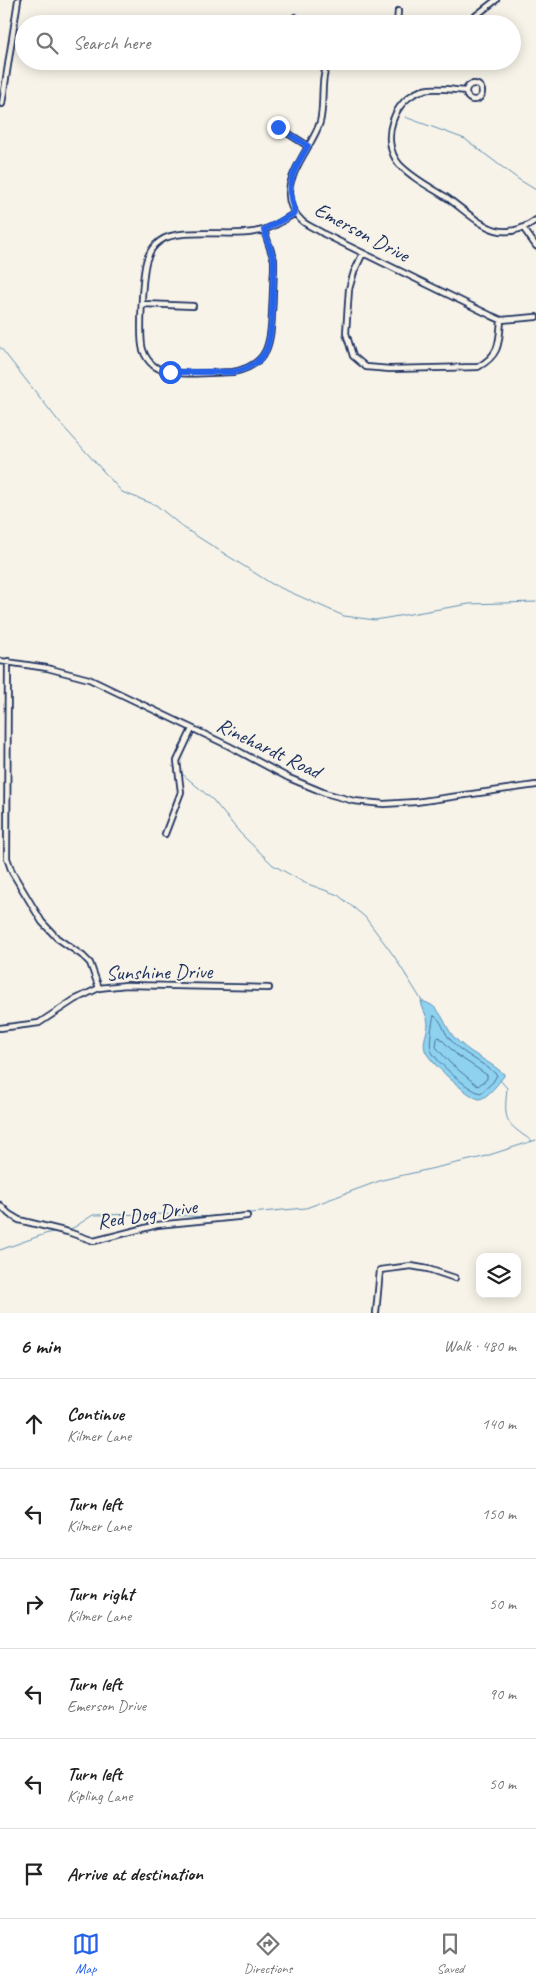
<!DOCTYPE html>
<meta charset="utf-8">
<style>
:root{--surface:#fff;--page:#f6f6f6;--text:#222;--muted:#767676;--line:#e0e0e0;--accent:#2563eb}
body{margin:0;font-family:Caveat,sans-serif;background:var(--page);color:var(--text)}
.controls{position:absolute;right:15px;bottom:15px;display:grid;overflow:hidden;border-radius:10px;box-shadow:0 2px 12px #0003}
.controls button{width:45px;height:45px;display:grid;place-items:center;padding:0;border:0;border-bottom:1px solid var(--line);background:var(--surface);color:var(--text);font:25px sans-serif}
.stop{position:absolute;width:15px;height:15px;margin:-11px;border:4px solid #2563eb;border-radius:50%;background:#fff}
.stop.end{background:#2563eb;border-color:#fff;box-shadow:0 1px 5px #0008}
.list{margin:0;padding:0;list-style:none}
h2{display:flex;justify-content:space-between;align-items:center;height:65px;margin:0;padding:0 20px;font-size:21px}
h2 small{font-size:16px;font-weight:400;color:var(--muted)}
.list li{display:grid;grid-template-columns:32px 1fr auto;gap:15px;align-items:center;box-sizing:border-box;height:90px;padding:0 20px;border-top:1px solid var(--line)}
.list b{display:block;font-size:19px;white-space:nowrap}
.list p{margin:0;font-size:16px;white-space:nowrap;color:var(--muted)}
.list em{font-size:16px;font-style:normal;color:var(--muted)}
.icon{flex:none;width:28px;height:28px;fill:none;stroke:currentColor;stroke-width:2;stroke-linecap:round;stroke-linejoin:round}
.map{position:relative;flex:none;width:536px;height:1313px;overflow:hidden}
.search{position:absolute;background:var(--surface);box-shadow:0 2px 12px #0003;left:15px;right:15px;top:15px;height:55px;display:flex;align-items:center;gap:12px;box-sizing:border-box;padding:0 18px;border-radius:28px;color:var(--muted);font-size:19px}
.sheet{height:605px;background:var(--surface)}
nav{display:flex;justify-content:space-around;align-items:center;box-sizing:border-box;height:70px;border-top:1px solid var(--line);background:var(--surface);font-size:14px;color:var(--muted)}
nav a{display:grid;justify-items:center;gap:2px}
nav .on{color:var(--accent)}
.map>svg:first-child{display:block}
.water{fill:#8ed2f0;stroke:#6091b6}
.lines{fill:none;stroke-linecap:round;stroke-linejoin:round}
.shore{stroke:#497098;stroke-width:1}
.stream{stroke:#6091b6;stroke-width:1}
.minor-casing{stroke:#1b2f5e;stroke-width:8}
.minor{stroke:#f7f3e8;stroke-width:4.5}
.route{stroke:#2563eb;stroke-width:6}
.labels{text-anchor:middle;stroke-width:4;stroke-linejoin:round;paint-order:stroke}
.street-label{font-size:21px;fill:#1b2f5e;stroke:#f7f3e8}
</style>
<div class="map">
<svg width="536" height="1313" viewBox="0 0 536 1313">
<rect width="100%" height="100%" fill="#f7f3e8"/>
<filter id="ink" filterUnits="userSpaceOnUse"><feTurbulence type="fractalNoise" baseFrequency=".02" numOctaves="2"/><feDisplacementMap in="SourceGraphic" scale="10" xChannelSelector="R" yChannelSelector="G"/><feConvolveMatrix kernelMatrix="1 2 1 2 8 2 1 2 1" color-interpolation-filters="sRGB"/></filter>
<g filter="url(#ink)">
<path class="water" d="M421 1001C443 1006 442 1023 454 1037 468 1053 488 1060 504 1074V1076C500 1081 487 1099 479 1099 468 1097 428 1061 425 1050 422 1041 428 1032 428 1023 427 1015 422 1009 421 1001Z"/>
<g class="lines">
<path class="shore" d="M434 1016C442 1019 443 1031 449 1038 462 1055 482 1061 497 1075L493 1082 481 1093C470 1092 435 1061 431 1050 429 1045 432 1021 434 1016Z
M439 1037 457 1055 487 1075V1079L478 1086 450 1063 436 1047 437 1039Z"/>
<path class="stream" d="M405 117 465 139 518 179 536 190
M0 347 60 423 122 492 156 505 184 528 272 584 344 616 375 620 469 604 536 602
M172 766 177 770
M180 772 213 800 240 833 273 865 305 883 338 895 365 917 394 956 422 1001
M500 1080 507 1088C504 1121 504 1122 532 1141
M66 1229 73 1228 93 1215 156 1214 206 1217 306 1208 382 1180 483 1157 536 1140
M0 1250 45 1234 57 1231"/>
<defs>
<path id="minor" d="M295 17 303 24
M397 24 398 11
M465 24 496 0
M329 61C319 79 325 103 320 122 312 151 268 189 301 220 307 226 317 229 324 234L492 316 501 320 536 317
M466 92a8 8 0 1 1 16 0a8 8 0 1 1-16 0Z
M466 91C453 90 436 87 424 90 394 97 379 140 399 164 412 178 430 187 446 197 476 218 498 248 536 220
M2 104 18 0
M278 127 308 146
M524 229 536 246
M264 230 274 260V270C273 284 273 299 272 313 271 344 268 365 233 372 212 372 171 378 154 366 149 362 145 356 143 350 139 338 142 273 147 259 149 253 154 245 160 241 178 227 230 237 254 232 270 230 282 221 295 213
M363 253 354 272 349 289 346 333 353 356 366 367 390 369 478 367C500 355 499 343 501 320
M143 304 193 306
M0 661 47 668 89 679 229 746 289 778 325 793 354 801 384 804 416 802 536 785
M8 661 7 858 12 872 42 922 57 938 83 956 90 963 99 988
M165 834 181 792 177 761 192 729
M0 1028 39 1023 74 1000 99 988 126 985 269 988
M0 1205 9 1214 19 1220 68 1232 94 1241 157 1225 247 1216
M376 1313 380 1270 411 1266 428 1269 455 1278"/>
</defs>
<use href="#minor" class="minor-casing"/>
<use href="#minor" class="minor"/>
</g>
</g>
<g class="lines" filter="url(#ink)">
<path class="route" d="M170 372H233C268 365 271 344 272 313 273 299 273 284 274 270V260L264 230 295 213C284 184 294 170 308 146L278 127"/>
</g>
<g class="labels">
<g class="street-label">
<text transform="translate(362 232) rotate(28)" y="7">Emerson Drive</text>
<text transform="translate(269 748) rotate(26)" y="7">Rinehardt Road</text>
<text transform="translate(159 972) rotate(-1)" y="7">Sunshine Drive</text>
<text transform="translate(147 1214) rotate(-9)" y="7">Red Dog Drive</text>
</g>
</g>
</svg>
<div class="controls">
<button><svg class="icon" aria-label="layers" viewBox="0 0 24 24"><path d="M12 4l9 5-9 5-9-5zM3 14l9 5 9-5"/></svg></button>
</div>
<div class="stop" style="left:170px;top:372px"></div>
<div class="stop end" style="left:278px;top:127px"></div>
<div class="search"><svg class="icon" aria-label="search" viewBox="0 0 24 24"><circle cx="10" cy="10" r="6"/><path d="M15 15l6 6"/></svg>Search here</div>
</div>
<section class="sheet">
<h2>6 min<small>Walk · 480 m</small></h2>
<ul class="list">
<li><svg class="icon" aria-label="ahead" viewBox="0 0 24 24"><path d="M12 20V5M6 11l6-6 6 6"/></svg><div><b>Continue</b><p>Kilmer Lane</p></div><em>140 m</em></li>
<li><svg class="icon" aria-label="left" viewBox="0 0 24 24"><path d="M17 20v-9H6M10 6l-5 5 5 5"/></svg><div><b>Turn left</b><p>Kilmer Lane</p></div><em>150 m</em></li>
<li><svg class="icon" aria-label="right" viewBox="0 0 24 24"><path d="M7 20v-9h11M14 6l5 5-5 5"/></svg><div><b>Turn right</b><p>Kilmer Lane</p></div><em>50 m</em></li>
<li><svg class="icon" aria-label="left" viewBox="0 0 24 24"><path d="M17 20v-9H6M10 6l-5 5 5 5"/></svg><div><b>Turn left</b><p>Emerson Drive</p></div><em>90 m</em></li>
<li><svg class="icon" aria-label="left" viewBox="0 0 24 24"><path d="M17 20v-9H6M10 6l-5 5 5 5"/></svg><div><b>Turn left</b><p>Kipling Lane</p></div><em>50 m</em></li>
<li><svg class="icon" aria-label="arrive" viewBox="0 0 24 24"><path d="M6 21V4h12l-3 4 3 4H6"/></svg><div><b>Arrive at destination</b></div></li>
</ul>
</section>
<nav>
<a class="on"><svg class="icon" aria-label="map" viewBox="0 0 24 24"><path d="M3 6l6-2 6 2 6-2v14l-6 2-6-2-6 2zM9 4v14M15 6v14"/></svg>Map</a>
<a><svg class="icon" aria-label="directions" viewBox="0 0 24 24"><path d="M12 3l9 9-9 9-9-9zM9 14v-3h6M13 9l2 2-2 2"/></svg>Directions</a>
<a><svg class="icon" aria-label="saved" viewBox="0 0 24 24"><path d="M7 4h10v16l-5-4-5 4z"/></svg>Saved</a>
</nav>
